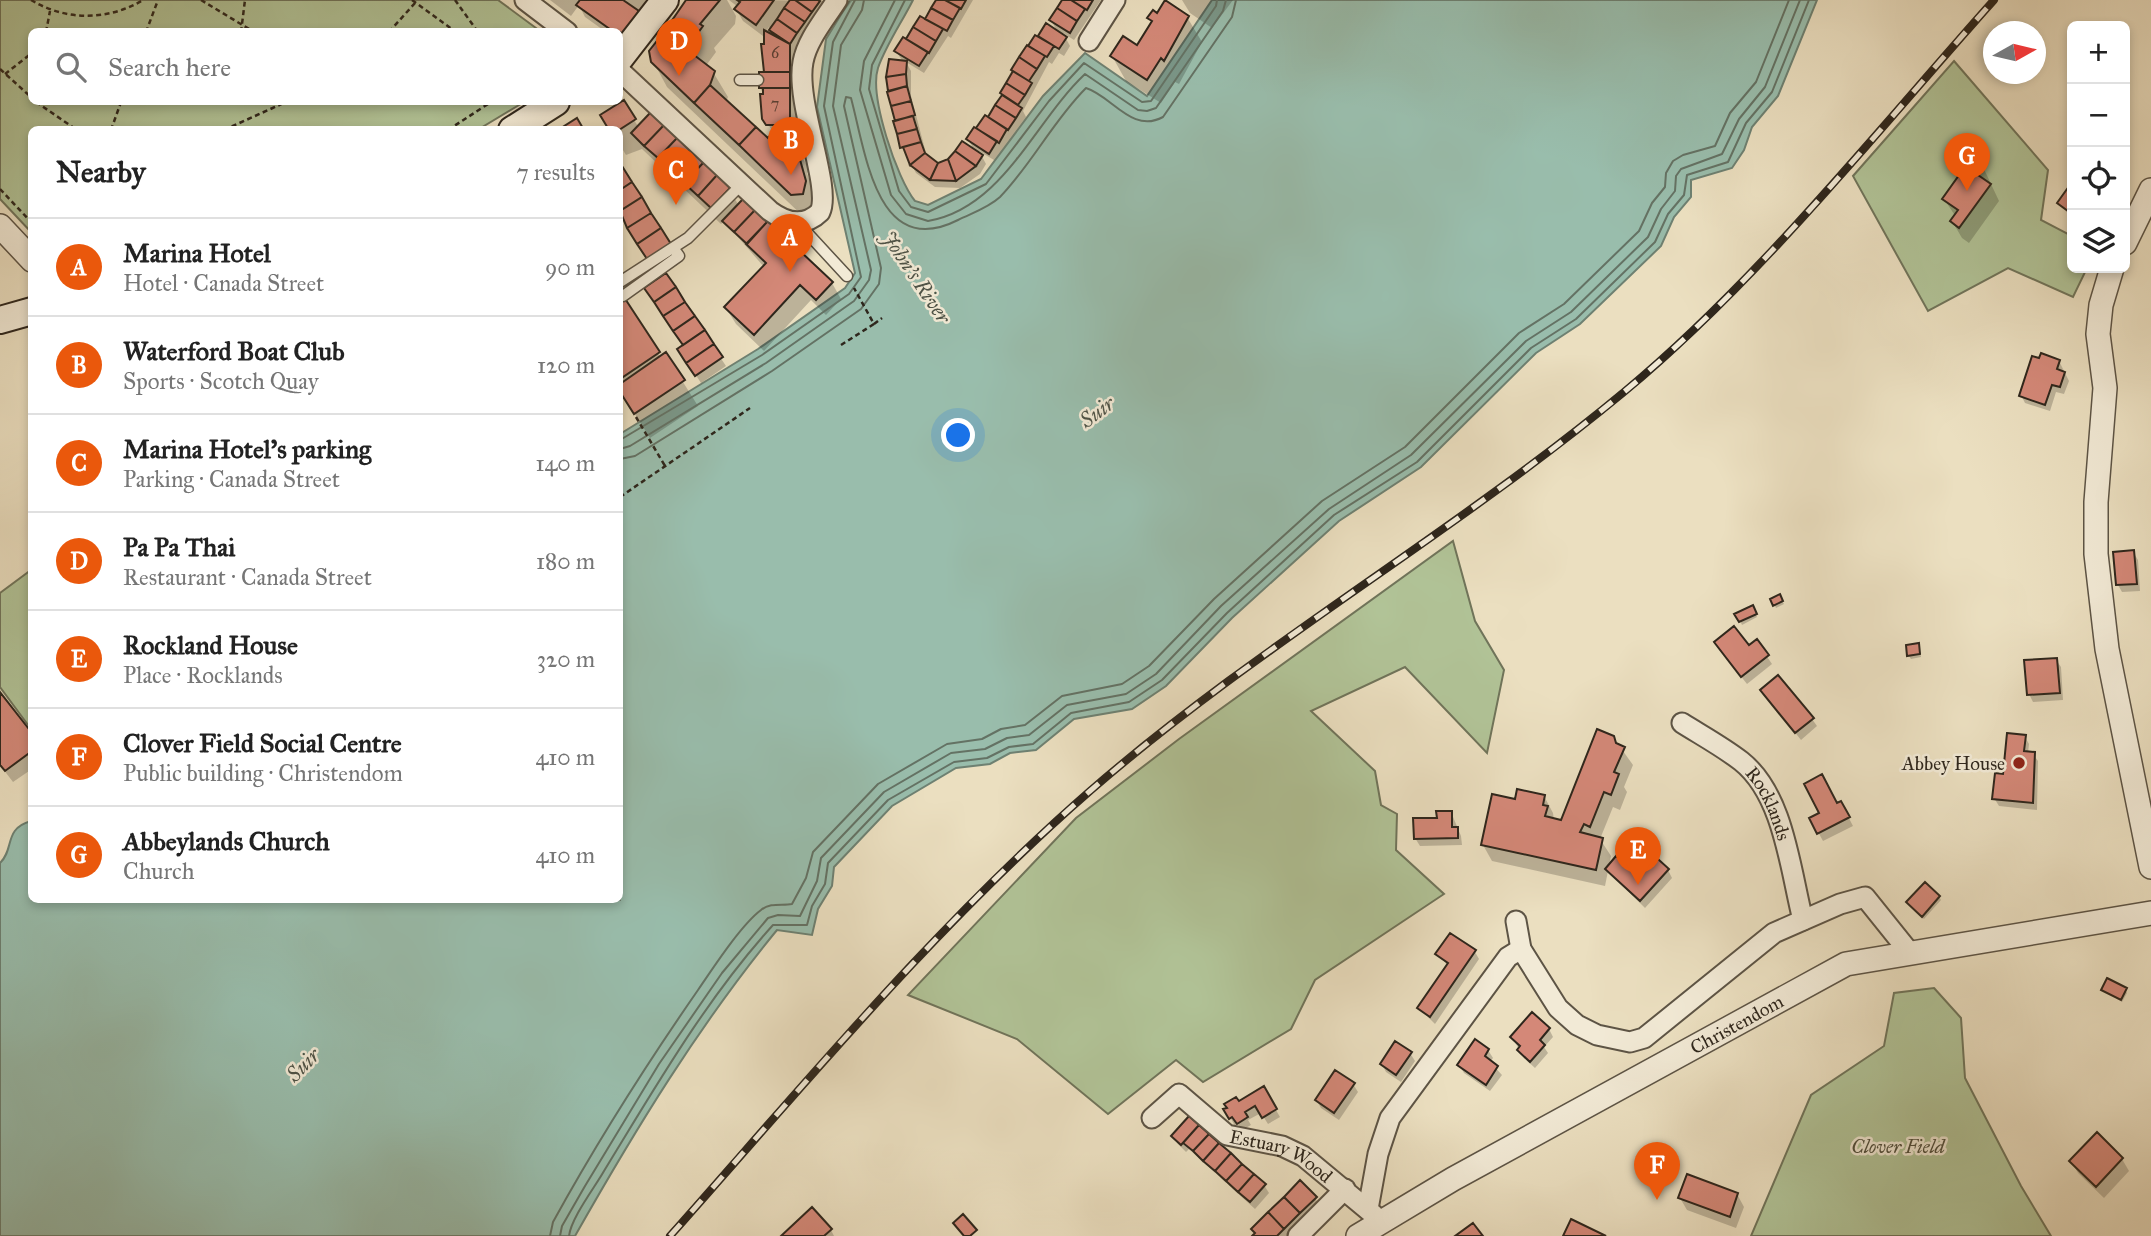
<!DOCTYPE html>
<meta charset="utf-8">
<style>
:root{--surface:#fff;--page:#f6f6f6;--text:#222;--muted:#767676;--line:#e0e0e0;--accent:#ea580c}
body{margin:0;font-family:"IM FELL Great Primer",serif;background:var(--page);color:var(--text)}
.controls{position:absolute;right:21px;top:21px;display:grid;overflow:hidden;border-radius:10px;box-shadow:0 4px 10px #0003}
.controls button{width:63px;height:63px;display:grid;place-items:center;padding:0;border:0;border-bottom:2px solid var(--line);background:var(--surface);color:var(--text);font:35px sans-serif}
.compass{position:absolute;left:1983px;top:21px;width:63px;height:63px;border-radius:50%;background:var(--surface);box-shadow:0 4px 10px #0003;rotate:82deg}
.you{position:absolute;left:959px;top:436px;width:24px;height:24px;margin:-18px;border:5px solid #fff;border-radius:50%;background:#1a73e8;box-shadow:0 0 0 10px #1a73e833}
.badge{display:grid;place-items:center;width:46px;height:46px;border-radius:50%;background:var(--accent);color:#fff;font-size:23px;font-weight:700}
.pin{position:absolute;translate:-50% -58px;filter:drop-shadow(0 2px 4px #0008)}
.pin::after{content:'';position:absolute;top:37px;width:24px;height:21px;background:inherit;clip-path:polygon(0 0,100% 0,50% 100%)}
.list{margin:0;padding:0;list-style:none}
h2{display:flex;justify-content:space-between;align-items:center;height:91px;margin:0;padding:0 28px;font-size:30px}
h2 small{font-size:23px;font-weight:400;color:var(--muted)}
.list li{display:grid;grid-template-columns:46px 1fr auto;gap:21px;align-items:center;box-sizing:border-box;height:98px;padding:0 28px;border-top:2px solid var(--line)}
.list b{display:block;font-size:26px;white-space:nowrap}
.list p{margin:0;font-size:23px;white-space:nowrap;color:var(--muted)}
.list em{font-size:23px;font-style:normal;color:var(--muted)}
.icon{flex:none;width:38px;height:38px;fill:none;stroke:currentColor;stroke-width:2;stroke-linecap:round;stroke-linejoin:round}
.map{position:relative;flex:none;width:2151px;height:1236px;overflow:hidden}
.search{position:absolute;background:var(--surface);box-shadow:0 4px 10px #0003;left:28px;top:28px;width:595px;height:77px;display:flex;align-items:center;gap:18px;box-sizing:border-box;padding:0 24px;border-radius:10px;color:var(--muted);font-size:26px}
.panel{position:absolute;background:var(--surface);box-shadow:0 4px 10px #0003;left:28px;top:126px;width:595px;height:777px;border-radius:10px}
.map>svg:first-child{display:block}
.green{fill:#b1c397;stroke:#70745a;stroke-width:2}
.water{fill:#99bdac;stroke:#6e8172;stroke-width:2}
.shadow{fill:#0003}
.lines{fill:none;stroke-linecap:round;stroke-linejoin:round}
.shore{stroke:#647264;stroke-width:2}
.building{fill:#d48878;stroke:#2e261c;stroke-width:2}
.service-casing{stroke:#5d5445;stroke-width:13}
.minor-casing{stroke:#5d5445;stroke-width:23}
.tertiary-casing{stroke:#5d5445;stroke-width:26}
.secondary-casing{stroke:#2e261c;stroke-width:30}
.path{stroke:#2e261c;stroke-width:2.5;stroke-dasharray:5 3.5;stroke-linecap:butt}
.service{stroke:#f2ead6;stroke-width:10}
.minor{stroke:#f2ead6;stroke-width:19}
.tertiary{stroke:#f2ead6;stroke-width:23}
.secondary{stroke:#f2ead6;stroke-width:26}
.rail-casing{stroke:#2e261c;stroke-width:8}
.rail{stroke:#f2ead6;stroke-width:5;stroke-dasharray:16;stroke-linecap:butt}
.poi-dot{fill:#8f2418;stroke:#f2ead6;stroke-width:2.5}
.labels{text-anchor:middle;stroke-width:5;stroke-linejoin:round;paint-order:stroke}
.number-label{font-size:16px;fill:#583e33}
.poi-label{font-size:19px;fill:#2e261c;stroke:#f2ead6;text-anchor:end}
.street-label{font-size:19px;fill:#2e261c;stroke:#f2ead6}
.park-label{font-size:19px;font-style:italic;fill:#4f4d3b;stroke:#f2ead6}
.water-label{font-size:21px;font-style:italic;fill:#4e5347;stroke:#f2ead6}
</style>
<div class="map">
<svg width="2151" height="1236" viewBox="0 0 2151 1236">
<rect width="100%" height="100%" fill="#ebdfc0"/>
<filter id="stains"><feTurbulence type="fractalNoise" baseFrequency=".00286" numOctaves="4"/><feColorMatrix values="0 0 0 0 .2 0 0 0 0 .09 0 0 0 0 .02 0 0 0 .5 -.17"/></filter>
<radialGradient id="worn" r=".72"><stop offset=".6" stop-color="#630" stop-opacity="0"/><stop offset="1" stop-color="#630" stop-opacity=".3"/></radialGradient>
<path class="green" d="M0 0H498L540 31 32 32V102H524L479 129 32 130 31 232 0 199Z
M1954 61 2048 170 2041 220 2072 236V268H2087L2073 297 2008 268 1928 311 1853 176Z
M1453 541 1475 621 1504 670 1487 753 1405 667 1311 711 1375 771 1381 805 1397 814 1396 850 1444 894 1315 980 1291 1029 1203 1082 1176 1060 1108 1114 1017 1039 908 995 1076 818 1179 739Z
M31 570V729L0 687V593Z
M1934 988 1961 1018 1965 1078 2021 1186 2051 1236H1751L1811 1095 1884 1046 1894 993Z"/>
<path class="water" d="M850 0H913C902 22 886 45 878 68 869 96 897 179 915 201L928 205 981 179 1043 96 1085 53 1147 96 1212 0H1817L1778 96 1752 127 1744 150 1732 168 1691 180V197L1674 217 1661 246 1580 324 1536 353 1421 467 1339 521 1232 618 1166 686 1132 709 1074 719 1036 750 1010 753 990 764 956 768 892 806 834 867 832 886 818 909 812 935 777 930C699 1025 635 1130 575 1236H0V863C15 849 3 829 31 821L32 900H620V434L758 349 845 288 855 273 817 107 826 39Z"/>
<path class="shadow" d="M550 0H646L638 12 645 25 620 41V32H606L585 17 579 5 571 16Z
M688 0H727L736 16 735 24 714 48 716 52 705 67 713 72 728 97 726 102 768 140 774 134 761 112V96H765L760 88 776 39 769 27 763 36 743 21 736 9 738 7 729 0 852 1 834 25 820 14 793 53 803 70V143L797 149 810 170 807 173 819 207 807 220 667 87 653 61 651 52Z
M938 0H973L951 38 948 36 924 73 906 62 911 71V96L927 157 938 165 975 152 968 139 985 117 988 120 1021 58 1046 26 1058 33 1051 20 1066 0H1101L1074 40 1063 33 1070 46 1064 56 1059 53 1052 64 1049 62 1023 111 1026 117 994 160 979 151 986 164 980 174 960 188 935 187 916 173 902 147 889 92 891 61 903 62 896 51 921 18 926 21Z
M1182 0H1233L1212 28 1190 13Z
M1157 15 1187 17 1202 42 1179 84 1175 82 1161 103 1126 81 1112 56 1138 47 1153 24 1149 18Z
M623 102 639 128 729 189 739 206 767 224 832 283 841 299 826 315 811 300 764 351 736 324 726 308 764 267 724 221 721 224 642 149 626 155 620 145Z
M620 166 674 252 653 266 620 213Z
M1983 167 1999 201 1969 243 1962 238 1952 221 1956 217 1944 199 1973 172Z
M2072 185V217L2059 203Z
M665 275 726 366 701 383 684 357 685 346Z
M620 295 661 358 666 355 698 406 650 438 625 398 620 400Z
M2059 361 2069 381 2064 394 2056 392 2050 411 2025 403 2021 395Z
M2133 552 2138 560 2140 591 2122 592 2118 585Z
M1779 596 1784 604 1776 608 1772 599Z
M1752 607 1757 617 1742 625 1737 614Z
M1757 642 1772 664 1747 684 1720 650 1749 648Z
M1918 645 1921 657 1911 659 1909 656Z
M2056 660 2061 667 2063 700 2033 702 2029 694Z
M1762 691 1812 719 1817 726 1801 740Z
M0 695 32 736V769L13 782 0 765Z
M1613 737 1633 765 1624 787 1627 792 1620 810 1613 807 1600 839 1611 856 1609 867 1631 871 1668 870 1672 878 1645 908 1608 871 1605 886 1492 861 1483 845 1516 801 1544 796 1553 813 1554 820 1562 822Z
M2025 737 2029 744 2028 753 2033 754 2038 761 2037 810 1999 806 1994 798Z
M1841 803 1853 826 1823 841 1811 819Z
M1451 812 1461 836 1462 845 1420 846 1415 838Z
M1939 897 1941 900 1924 919 1910 906Z
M1475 952 1479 959 1435 1024 1419 1008 1448 966 1438 954Z
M2125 989 2127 993 2122 1002 2103 990Z
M1549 1029 1553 1037 1544 1047 1548 1053 1535 1068 1524 1058 1512 1037Z
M1488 1050 1493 1058 1490 1062 1502 1075 1490 1091 1464 1073 1459 1065Z
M1410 1053 1415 1061 1401 1082 1386 1072 1382 1064Z
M1353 1084 1358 1092 1339 1120 1321 1108 1317 1101Z
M1263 1088 1280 1117 1268 1124 1261 1113 1248 1120 1251 1125 1242 1130 1238 1124 1235 1126 1226 1110Z
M1190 1118 1264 1185 1269 1193 1255 1209 1189 1149 1186 1152 1178 1144 1173 1137Z
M2097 1135 2122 1159 2129 1171 2104 1198 2078 1173 2071 1161Z
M1737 1194 1744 1207 1736 1228 1687 1210 1680 1198Z
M1315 1198 1320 1206 1289 1236H1254Z
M831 1230 834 1236H783Z"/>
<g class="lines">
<path class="shore" d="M895 0 864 61 860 90 891 195 906 214 928 221C1003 208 1034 122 1085 74L1138 110 1147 111 1156 108 1223 11 1226 0
M905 0 872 65 869 89 899 191 911 207 928 212 986 184 1049 101 1084 63 1142 102 1151 101 1216 6 1217 0
M620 440 762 355 849 294 861 277 824 106 833 42 855 0
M620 449 630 446 766 363 854 301 869 280 871 270 833 106 841 45 862 10 864 0
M620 459 635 456 772 371 861 309 879 284 881 268 844 106 846 97 851 98C866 154 877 261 958 220 972 213 988 208 1000 197 1032 164 1053 121 1086 88 1112 96 1132 134 1163 117L1232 17 1236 0
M550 1236 553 1222C597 1142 646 1065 698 990 713 968 741 925 761 910 771 902 782 906 792 904L806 878 813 852 878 784 947 744 982 739 1001 729 1025 725 1062 696 1122 684 1149 666 1214 599 1322 501 1405 447 1519 333 1564 304 1639 231 1652 203 1665 187 1666 173 1673 161 1683 155 1715 146 1730 113 1756 82 1789 0
M560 1236 562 1226 585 1186 659 1064 722 973 768 918 778 915 800 916 817 881 821 858 884 792 951 753 985 749 1007 738 1029 735 1067 705 1126 694 1156 674 1221 606 1329 509 1411 455 1526 341 1571 312 1648 237 1661 209 1675 191 1676 176 1681 169 1722 154 1739 119 1765 87 1800 0
M569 1236C571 1218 595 1187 604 1171 656 1086 706 999 773 925H807L812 906 825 884 828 863 888 800 954 762 987 758 1009 747 1033 744 1071 713 1129 702 1162 680 1227 613 1334 515 1417 462 1531 348 1576 319 1655 242 1668 214 1684 195 1687 175 1728 162 1746 123 1772 92 1809 0"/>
</g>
<path class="building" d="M580 0H623L639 11 621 37 620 32H614L576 5Z
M686 0H720L700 24 703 26 690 44 688 42 685 46 664 32Z
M737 0H774L756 25 734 9 740 2Z
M790 0H795L812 12 805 22 784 8Z
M795 0H818L820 1 812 12Z
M936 0H945L960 8 953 20 931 8Z
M945 0H966L961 9Z
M1062 0H1071L1085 9 1077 21 1057 8Z
M1071 0H1093L1087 10Z
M1165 0 1189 16 1164 61 1161 58 1147 80 1110 56 1123 36 1137 45 1152 21 1147 18 1153 10 1157 13Z
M784 8 805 22 797 33 777 19Z
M931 8 953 20 947 31 925 19Z
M1057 8 1077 21 1070 33 1049 20Z
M920 16 943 29 936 41 913 27Z
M777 19 797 33 790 44 769 30Z
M1046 23 1067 37 1059 49 1038 36Z
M913 27 936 41 929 53 906 39Z
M764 30 790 44V72H764L761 44H764Z
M664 32 715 71 710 85 694 103 651 62 649 51Z
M1035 35 1054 46 1047 57 1028 46Z
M903 37 928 52 919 66 894 51Z
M1027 45 1045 56 1037 69 1019 57Z
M1019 57 1037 69 1029 81 1011 70Z
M889 59 907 61 906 74 886 77Z
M1013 71 1032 83 1025 95 1006 83Z
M759 72H790V88H759Z
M906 74 907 86 888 91 886 77Z
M1006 83 1025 95 1018 105 1000 93Z
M710 85 756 127 739 145 694 103Z
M907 86 911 101 891 106 887 92Z
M763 88H790V118L782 125H766L762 119 760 94H763Z
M1002 95 1022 108 1016 118 995 105Z
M624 100 636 119 619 130H609L600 115Z
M911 101 915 115 895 121 891 106Z
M995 105 1016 118 1008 130 988 117Z
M650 113 664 125 644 146 631 133Z
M985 115 1007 129 999 143 976 128Z
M913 116 917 129 897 134 893 121Z
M577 118 584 130H558Z
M664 125 677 138 658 158 644 146Z
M756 127 768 138 772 133 784 145 790 138 797 144 792 149 799 156 806 181 803 194 791 195 739 145Z
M974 127 997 141 989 154 966 139Z
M917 129 921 142 900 148 897 134Z
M677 138 690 150 671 171 658 158Z
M962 141 983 155 976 166 955 151Z
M921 142 925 153 910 165 903 147Z
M690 150 704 162 684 183 671 171Z
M955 151 976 166 956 181 948 159Z
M925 153 938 163 930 180 910 165Z
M948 159 956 181 930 180 938 163Z
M704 162 717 175 698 196 684 183Z
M1978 162 1985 166 1978 175 1991 184 1959 228 1950 221 1958 210 1942 199 1967 164 1973 169Z
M622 166 632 182 620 190V168Z
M717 175 730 188 711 208 698 196Z
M632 182 642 197 620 211V190Z
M2072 182V214L2057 203Z
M642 197 651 213 627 228 620 211Z
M743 199 755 210 734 232 722 221Z
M755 210 767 222 747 244 734 232Z
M651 213 661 228 637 244 627 228Z
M768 221 833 282 816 300 800 285 754 335 724 307 766 263 746 244Z
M661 228 671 244 647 259 637 244Z
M666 273 676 287 654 302 644 288Z
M676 287 685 302 663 316 654 302Z
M620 291 660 352 620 379Z
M685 302 695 316 673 331 663 316Z
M695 316 705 330 683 345 673 331Z
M705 330 714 344 686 363 677 349Z
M714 344 723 357 695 376 686 363Z
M666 352 685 380 634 414 620 392V384Z
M2041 353 2060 360 2057 369 2065 372 2060 387 2052 385 2045 405 2019 396 2032 356 2039 358Z
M2134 550 2137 584 2116 585 2113 552Z
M1780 594 1783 601 1773 606 1770 599Z
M1753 605 1757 614 1739 622 1734 614Z
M1734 626 1749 645 1757 639 1769 655 1741 677 1714 642Z
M1919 643 1920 654 1907 656 1906 645Z
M2057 658 2060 693 2027 695 2024 660Z
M1778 675 1814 718 1795 733 1760 690Z
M0 692 32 733V751L5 771 0 765Z
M1597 729 1614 736 1616 743 1625 747 1614 772 1619 774 1611 795 1604 792 1590 827 1584 824 1580 832 1603 838 1596 870 1481 845 1492 794 1515 799 1517 789 1545 795 1543 805 1548 806 1545 816 1561 820Z
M2007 733 2026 735 2024 751 2035 752 2033 803 1992 799 1995 773 2003 774Z
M1822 774 1837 803 1841 801 1850 817 1817 834 1809 818 1819 813 1804 784Z
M1436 811H1452V827H1458V838L1414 839 1413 818H1437Z
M1648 850 1669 869 1640 901 1605 869 1616 856 1631 869Z
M1925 882 1940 896 1922 917 1906 902Z
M1450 933 1476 950 1430 1017 1417 1008 1448 963 1435 954Z
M2107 978 2127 988 2121 1000 2101 990Z
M1532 1012 1550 1028 1540 1040 1545 1045 1530 1062 1517 1050 1520 1046 1510 1037Z
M1475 1039 1489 1049 1485 1056 1498 1066 1486 1085 1457 1065Z
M1395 1041 1412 1052 1396 1075 1380 1064Z
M1335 1070 1355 1083 1334 1113 1315 1100Z
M1264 1086 1277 1109 1262 1118 1255 1106 1245 1112 1248 1117 1237 1124 1232 1117 1229 1119 1223 1109 1227 1108 1224 1104 1236 1097 1239 1101Z
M1189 1116 1199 1125 1181 1145 1171 1136Z
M1199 1125 1209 1134 1193 1151 1183 1143Z
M2097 1132 2123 1158 2096 1187 2069 1161Z
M1209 1134 1219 1143 1203 1161 1193 1151Z
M1219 1143 1231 1153 1215 1171 1203 1161Z
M1231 1153 1242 1164 1226 1181 1215 1171Z
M1242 1164 1254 1174 1238 1192 1226 1181Z
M1254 1174 1266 1184 1250 1202 1238 1192Z
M1687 1174 1738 1193 1730 1217 1678 1198Z
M1300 1180 1317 1197 1300 1213 1284 1197Z
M1284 1197 1300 1213 1284 1229 1268 1212Z
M812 1207 832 1229 824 1236H781Z
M1268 1212 1284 1229 1277 1236H1252L1255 1233 1251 1229Z
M963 1214 977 1230 970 1236H964L953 1223Z
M1571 1219 1606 1236H1563Z
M1473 1223 1483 1236H1455Z"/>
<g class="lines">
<defs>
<path id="service" d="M740 80H758
M798 223 847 276
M620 282 688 238 741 185
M623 296 679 256 674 249"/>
<g id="minor">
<path d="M525 0 567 32"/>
<path d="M1089 41 1115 0"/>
<path d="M620 71 770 211C786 223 805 227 820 212 832 187 795 103 803 62 807 40 825 19 837 0"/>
<path id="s1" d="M1682 723C1701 735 1723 747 1741 761 1784 795 1790 869 1803 920"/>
<path d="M1516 921 1521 949 1558 1008 1577 1025 1597 1035 1630 1042 1644 1038 1774 933 1840 904 1865 897 1910 953"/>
<path id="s2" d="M1152 1118 1179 1094 1227 1135 1282 1146 1303 1156 1374 1215"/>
<path d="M1368 1209 1378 1154 1390 1118 1508 957 1521 949"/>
<path d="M1298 1236 1345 1189"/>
</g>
<g id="tertiary">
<path d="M0 226 32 260"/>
<path d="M2125 243 2151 190"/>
<path d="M2112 268 2101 305 2098 334 2105 388 2096 502V554L2107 649 2151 867"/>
<path id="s3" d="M1358 1236 1453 1179 1846 964 2151 913"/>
</g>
<path id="secondary" d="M620 58 665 0
M512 130 556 102
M0 320 32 311"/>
</defs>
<use href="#service" class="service-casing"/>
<use href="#minor" class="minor-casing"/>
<use href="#tertiary" class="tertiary-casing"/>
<use href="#secondary" class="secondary-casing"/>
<path class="path" d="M31 0C66 21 108 21 143 0
M201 0 254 32
M412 0 456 32
M455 0 478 32
M46 32 50 11
M146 32 158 0
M241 32 245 0
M389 32 415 3
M0 69 32 98
M5 74 32 53
M36 102 77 130
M111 130 121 102
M224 130 286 102
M448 130 491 102
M0 189 32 223
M874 324 882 318
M841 345 874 324 854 288
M636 417 665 466
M620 497 750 408"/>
<use href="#service" class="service"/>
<use href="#minor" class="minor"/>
<use href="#tertiary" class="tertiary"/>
<use href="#secondary" class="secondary"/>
<defs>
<path id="rail" d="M670 1236C805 1084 936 925 1090 791 1258 645 1453 534 1624 392 1759 280 1877 131 1994 0"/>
</defs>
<use href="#rail" class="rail-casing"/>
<use href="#rail" class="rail"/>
</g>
<circle class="poi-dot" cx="2019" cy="763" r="7"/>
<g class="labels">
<g class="number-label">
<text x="775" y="58">6</text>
<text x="775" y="109">7</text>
</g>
<g class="poi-label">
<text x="2005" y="770">Abbey House</text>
</g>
<g class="street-label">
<text dy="7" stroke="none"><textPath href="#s1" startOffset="122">Rocklands</textPath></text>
<text dy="7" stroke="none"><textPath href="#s3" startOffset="434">Christendom</textPath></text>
<text dy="7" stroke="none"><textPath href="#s2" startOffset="158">Estuary Wood</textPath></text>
</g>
<g class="park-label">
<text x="1898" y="1153">Clover Field</text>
</g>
<g class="water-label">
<text transform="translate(916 277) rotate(56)" y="7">John's River</text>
<text transform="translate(1097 412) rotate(-37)" y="7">Suir</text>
<text transform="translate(303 1065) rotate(-46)" y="7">Suir</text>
</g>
</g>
<rect width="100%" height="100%" filter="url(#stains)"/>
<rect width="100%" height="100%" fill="url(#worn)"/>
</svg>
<div class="controls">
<button>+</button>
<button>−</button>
<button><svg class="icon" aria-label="locate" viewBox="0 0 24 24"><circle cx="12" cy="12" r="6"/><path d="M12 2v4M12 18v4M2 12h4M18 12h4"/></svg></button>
<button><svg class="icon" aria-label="layers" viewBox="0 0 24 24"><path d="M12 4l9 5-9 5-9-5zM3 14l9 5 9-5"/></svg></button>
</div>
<svg class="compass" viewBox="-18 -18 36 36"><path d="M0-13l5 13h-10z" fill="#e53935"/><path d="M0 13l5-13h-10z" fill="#767676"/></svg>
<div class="you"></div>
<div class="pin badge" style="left:790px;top:272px">A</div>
<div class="pin badge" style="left:791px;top:175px">B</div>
<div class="pin badge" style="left:676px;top:205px">C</div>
<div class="pin badge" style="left:679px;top:76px">D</div>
<div class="pin badge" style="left:1638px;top:885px">E</div>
<div class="pin badge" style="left:1657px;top:1200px">F</div>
<div class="pin badge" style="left:1967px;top:191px">G</div>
<div class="search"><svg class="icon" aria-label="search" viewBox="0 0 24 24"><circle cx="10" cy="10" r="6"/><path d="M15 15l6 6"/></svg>Search here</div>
<section class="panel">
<h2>Nearby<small>7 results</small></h2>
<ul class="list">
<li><span class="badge">A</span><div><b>Marina Hotel</b><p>Hotel · Canada Street</p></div><em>90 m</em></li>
<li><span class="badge">B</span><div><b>Waterford Boat Club</b><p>Sports · Scotch Quay</p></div><em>120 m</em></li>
<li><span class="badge">C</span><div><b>Marina Hotel's parking</b><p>Parking · Canada Street</p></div><em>140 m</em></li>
<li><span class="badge">D</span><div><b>Pa Pa Thai</b><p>Restaurant · Canada Street</p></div><em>180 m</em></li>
<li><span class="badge">E</span><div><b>Rockland House</b><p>Place · Rocklands</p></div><em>320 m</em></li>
<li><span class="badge">F</span><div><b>Clover Field Social Centre</b><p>Public building · Christendom</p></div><em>410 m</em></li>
<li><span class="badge">G</span><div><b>Abbeylands Church</b><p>Church</p></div><em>410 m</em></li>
</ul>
</section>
</div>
